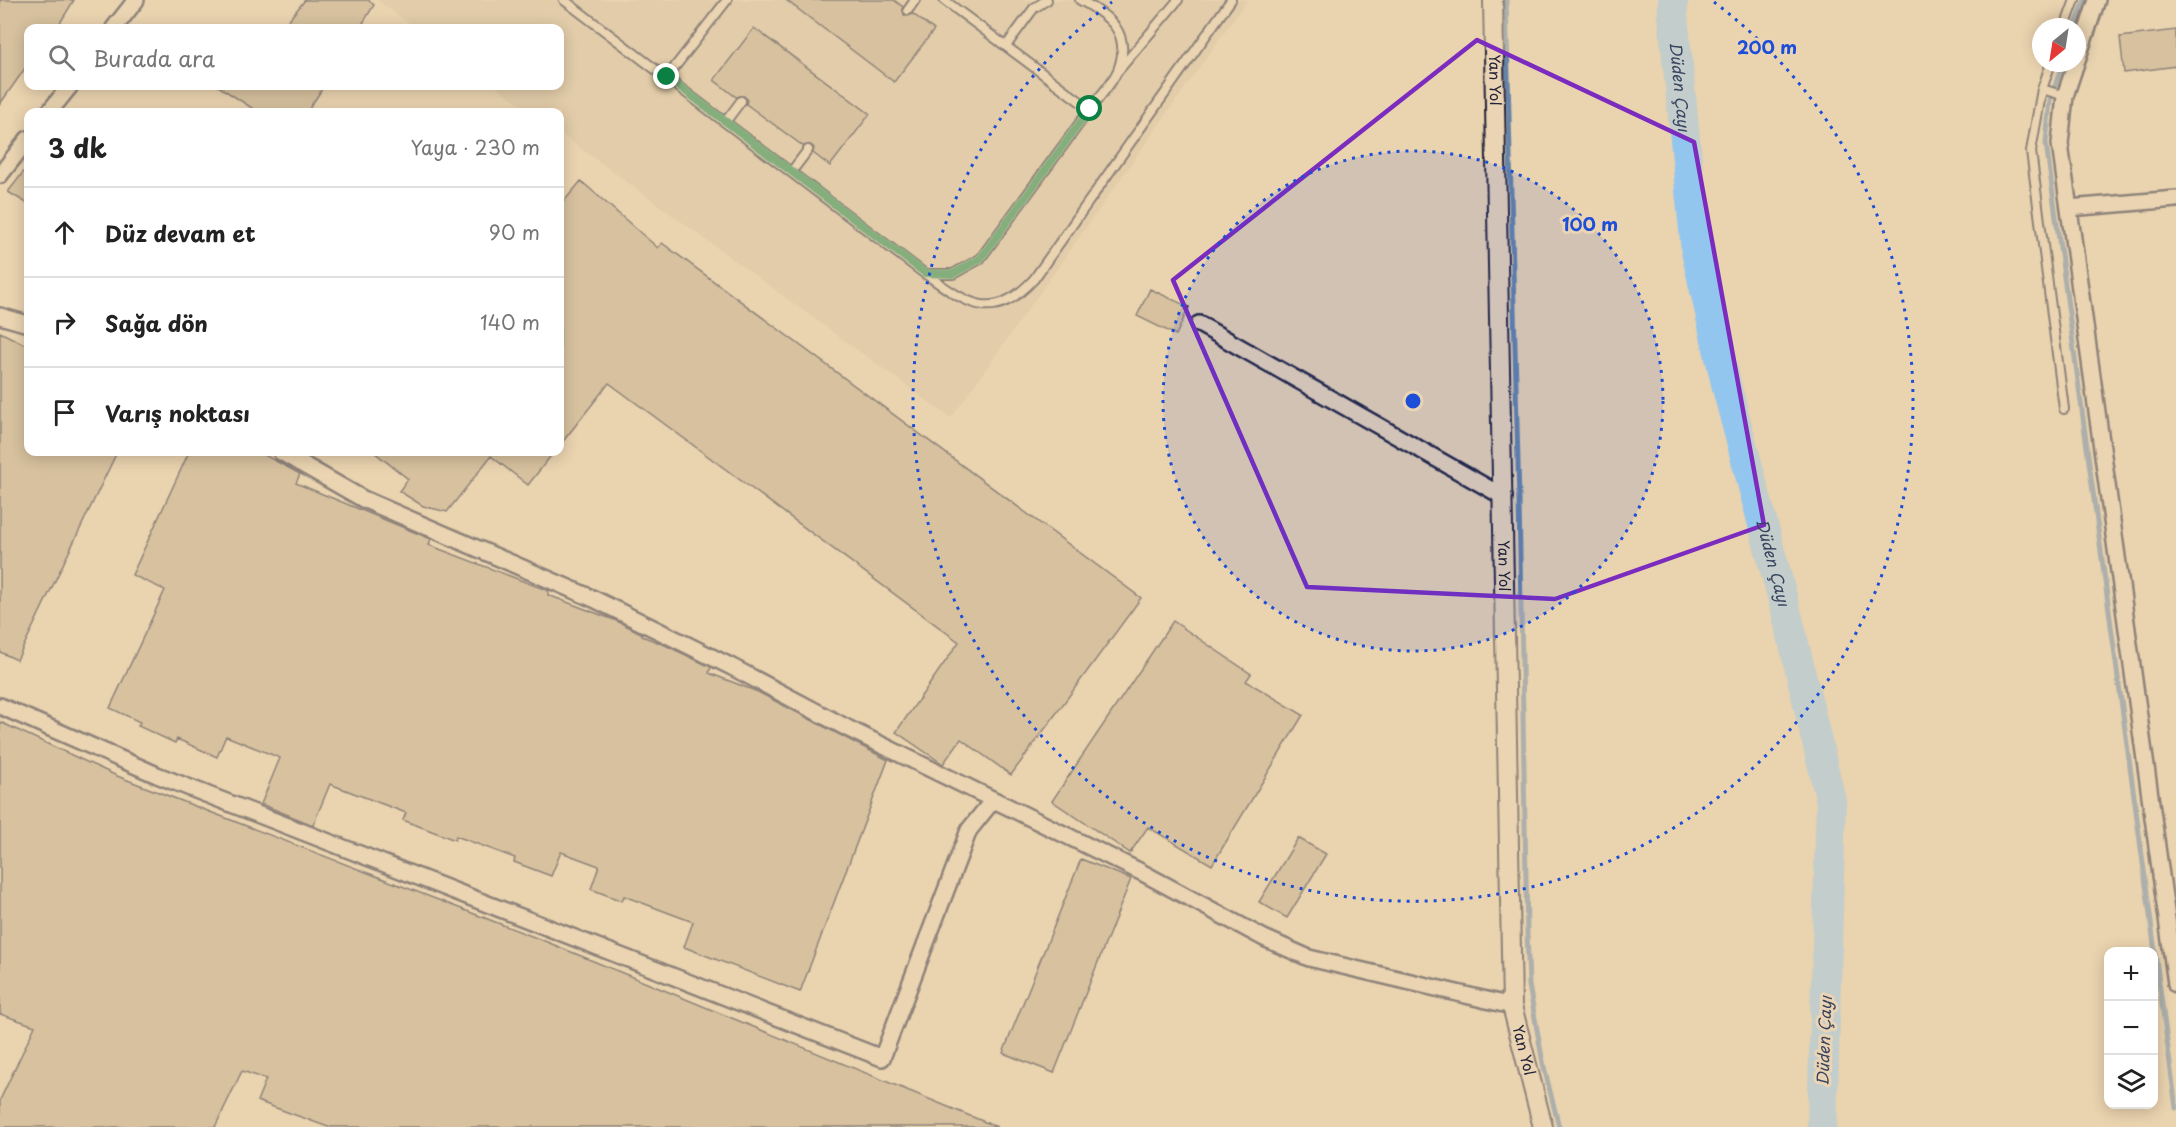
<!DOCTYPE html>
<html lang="tr">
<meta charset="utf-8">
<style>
:root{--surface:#fff;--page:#f2f2f2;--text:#222;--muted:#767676;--line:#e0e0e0}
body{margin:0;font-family:"Playpen Sans",sans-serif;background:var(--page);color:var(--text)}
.controls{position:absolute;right:18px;bottom:18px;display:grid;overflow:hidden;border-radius:12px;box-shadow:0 3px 15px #0003}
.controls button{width:54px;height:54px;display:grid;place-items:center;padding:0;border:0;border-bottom:2px solid var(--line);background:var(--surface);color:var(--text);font:30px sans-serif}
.compass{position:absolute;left:2032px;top:18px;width:54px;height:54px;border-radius:50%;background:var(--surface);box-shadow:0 3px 15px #0003;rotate:210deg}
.stop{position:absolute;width:18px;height:18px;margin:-14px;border:4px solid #0b8043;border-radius:50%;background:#fff}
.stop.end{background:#0b8043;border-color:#fff;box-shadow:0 2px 6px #0008}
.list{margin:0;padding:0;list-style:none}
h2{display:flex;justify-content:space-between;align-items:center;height:78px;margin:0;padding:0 24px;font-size:26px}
h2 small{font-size:20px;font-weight:400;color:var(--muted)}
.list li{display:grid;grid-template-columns:39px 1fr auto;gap:18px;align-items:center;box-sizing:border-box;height:90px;padding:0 24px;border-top:2px solid var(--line)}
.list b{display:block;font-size:22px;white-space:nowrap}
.list em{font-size:20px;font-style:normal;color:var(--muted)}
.icon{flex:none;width:33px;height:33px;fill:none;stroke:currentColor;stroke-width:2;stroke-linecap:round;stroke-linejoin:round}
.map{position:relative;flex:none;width:2176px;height:1127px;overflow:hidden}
.search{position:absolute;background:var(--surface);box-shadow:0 3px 15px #0003;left:24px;top:24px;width:540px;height:66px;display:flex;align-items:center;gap:15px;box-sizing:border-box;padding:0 21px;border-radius:12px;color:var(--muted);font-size:22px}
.panel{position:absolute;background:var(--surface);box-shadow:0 3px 15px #0003;left:24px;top:108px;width:540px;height:348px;border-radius:12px}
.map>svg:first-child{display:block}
.built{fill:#dac4a2}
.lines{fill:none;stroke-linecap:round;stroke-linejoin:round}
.stream{stroke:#6584a7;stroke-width:5}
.river{stroke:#92c6ef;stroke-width:30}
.building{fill:#c1ac8a;stroke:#22223b;stroke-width:1.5}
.service-casing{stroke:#22223b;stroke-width:12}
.minor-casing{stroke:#22223b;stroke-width:20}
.tertiary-casing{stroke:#22223b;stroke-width:22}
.service{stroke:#ead4b3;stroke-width:8}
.minor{stroke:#ead4b3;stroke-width:15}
.tertiary{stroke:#ead4b3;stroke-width:18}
.route{stroke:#0b8043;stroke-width:8}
.marked{fill:none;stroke:#7b2cbf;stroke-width:4.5;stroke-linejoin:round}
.ring{fill:none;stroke:#1d4ed8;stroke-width:3;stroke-dasharray:3 6}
.labels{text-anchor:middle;stroke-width:6;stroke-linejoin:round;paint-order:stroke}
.street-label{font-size:15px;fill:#22223b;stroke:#ead4b3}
.water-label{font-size:16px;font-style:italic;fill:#38435f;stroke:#ead4b3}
.centre{fill:#1d4ed8;stroke:#ead4b3;stroke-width:3}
.ring-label{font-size:18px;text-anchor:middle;font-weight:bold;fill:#1d4ed8;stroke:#ead4b3;stroke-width:6;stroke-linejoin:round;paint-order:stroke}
</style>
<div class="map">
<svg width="2176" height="1127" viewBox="0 0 2176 1127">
<rect width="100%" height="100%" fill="#ead3af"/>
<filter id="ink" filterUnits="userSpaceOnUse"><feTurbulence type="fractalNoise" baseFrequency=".0167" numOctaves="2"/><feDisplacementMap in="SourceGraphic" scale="12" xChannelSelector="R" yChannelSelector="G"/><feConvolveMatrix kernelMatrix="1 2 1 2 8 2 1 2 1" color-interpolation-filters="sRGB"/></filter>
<g filter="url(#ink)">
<path class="built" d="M377 0H1247L951 418 560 133V112H532L495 86H560V28H416Z"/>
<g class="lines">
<path class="stream" d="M1506 0 1519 501 1527 932 1529 985 1543 1063 1559 1127
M2075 27 2085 0
M2063 63 2050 100 2046 143 2176 1108"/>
<path class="river" id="s1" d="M1673 0V16L1696 251 1727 388 1788 619 1831 801 1822 1127"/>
</g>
<path class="building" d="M0 0H74L57 28H28V64L0 104Z
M305 0H368L374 5 360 28H282Z
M786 0H894L903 7 904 15 908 16 913 14 934 30 894 82Z
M754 28 870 114 830 166 813 153 814 148 811 145 803 146 746 104 747 99 744 96 736 97 714 80Z
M2176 30V66L2124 73 2120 37Z
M218 86H324L307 112H258Z
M28 166V204L8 192Z
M581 181 658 248 662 243 1141 598 1011 775 961 739 943 764 896 732 959 642 609 383 560 445V206Z
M1150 289 1189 307 1176 335 1137 316Z
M0 332 28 346V452H117L17 660 0 652Z
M189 452H259L300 474 296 483 431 539 429 545 549 591 548 595 617 621 643 634 642 636 665 645 711 667 709 673 758 692 888 760 800 992 684 947 693 922 624 896 622 901 591 889 599 866 561 852 551 876 514 862 515 858 456 836 455 840 403 820 406 813 330 784 313 825 261 804 280 758 226 736 217 757 177 739 175 743 138 726 140 722 110 708 165 590 132 575Z
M374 452H554L528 485 491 456 447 512 423 506 399 491 408 479Z
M1173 621 1251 674 1246 681 1303 715 1212 865 1148 827 1130 853 1052 801Z
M0 722 117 776 547 942 997 1127H328L257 1101 266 1079 242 1071 215 1127H0V1100L35 1026 0 1014Z
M1298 838 1326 854 1287 918 1259 902Z
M1081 859 1131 879 1054 1073 1003 1053Z"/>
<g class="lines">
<defs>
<path id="service" d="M564 0 925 274H953L980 259 1090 109 944 0
M1080 0C1110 16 1132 33 1118 70 1112 84 1099 97 1090 109
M908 10 915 0
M2065 27 2075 0
M1006 46 1034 8 1047 0
M2051 63 2042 89 2031 151 2064 409
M1118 71 1178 0
M667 77 727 0
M2042 89 2065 96
M726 121 741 101
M792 171 808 150
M927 275C969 305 993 323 1034 279L1231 0"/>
<path id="minor" d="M114 28 136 0
M2077 60 2097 0
M2076 63 2065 96 2060 144 2176 984
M49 112 70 86
M0 175 28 139
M2069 208 2176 199
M0 316 28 324
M1199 324 1504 497
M281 452 363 499 594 599 732 667 849 729 1141 872 1264 938 1309 958 1512 1006
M0 706 157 775 882 1058 969 830 993 800"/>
<g id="tertiary">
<path id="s2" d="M1493 0 1512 1006 1543 1127"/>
</g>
</defs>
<use href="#service" class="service-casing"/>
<use href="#minor" class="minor-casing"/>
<use href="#tertiary" class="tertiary-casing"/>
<use href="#service" class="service"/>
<use href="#minor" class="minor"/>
<use href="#tertiary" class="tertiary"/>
</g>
</g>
<g class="lines" filter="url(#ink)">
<path class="route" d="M667 77 925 273 953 274 980 259 1090 109"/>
</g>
<path d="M0 0H2176V1127H0ZM1477 40 1694 142 1764 525 1555 599 1307 587 1173 280Z" fill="#ead3af" fill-opacity=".55" fill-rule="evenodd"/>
<path class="marked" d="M1477 40 1694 142 1764 525 1555 599 1307 587 1173 280Z"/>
<circle cx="1413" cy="401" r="250" fill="#1d4ed8" fill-opacity=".12"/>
<g class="ring">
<circle cx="1413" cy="401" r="250"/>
<path d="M1714 2A500 500 0 1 1 1112 2"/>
</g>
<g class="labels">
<g class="street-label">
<text dy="5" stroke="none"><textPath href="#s2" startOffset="80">Yan Yol</textPath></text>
<text dy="5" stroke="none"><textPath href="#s2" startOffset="566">Yan Yol</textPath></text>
<text dy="5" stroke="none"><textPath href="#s2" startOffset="1052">Yan Yol</textPath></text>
</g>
<g class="water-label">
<text dy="6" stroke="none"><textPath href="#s1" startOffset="87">Düden Çayı</textPath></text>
<text dy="6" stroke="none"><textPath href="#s1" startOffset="573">Düden Çayı</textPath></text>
<text transform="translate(1824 1041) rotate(-88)" y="6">Düden Çayı</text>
</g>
</g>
<circle cx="1413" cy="401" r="9" class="centre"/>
<g class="ring-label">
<text x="1767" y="54">200 m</text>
<text x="1590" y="231">100 m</text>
</g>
</svg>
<div class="controls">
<button>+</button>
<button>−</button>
<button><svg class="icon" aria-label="layers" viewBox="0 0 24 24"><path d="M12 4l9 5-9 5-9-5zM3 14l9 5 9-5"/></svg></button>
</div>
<svg class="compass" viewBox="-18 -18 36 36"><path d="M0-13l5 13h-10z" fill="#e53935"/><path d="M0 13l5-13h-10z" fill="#767676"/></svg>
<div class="stop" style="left:1090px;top:109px"></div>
<div class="stop end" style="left:667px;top:77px"></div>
<div class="search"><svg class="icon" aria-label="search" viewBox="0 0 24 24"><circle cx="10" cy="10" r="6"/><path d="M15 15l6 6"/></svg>Burada ara</div>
<section class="panel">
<h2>3 dk<small>Yaya · 230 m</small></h2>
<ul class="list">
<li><svg class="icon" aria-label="ahead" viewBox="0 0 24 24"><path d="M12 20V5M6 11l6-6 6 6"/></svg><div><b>Düz devam et</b></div><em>90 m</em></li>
<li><svg class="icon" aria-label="right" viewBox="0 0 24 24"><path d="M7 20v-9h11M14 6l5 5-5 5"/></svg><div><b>Sağa dön</b></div><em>140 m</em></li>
<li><svg class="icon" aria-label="arrive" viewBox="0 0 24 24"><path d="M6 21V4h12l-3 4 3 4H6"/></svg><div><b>Varış noktası</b></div></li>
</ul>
</section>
</div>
